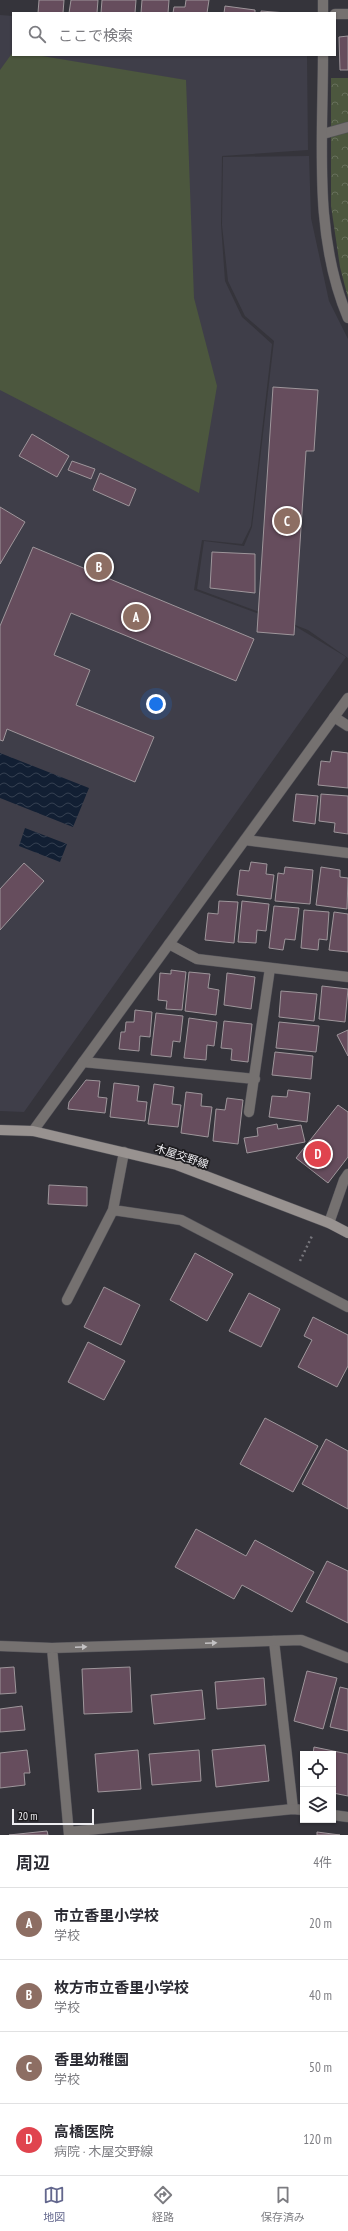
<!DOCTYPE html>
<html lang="ja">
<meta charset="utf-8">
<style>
:root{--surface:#fff;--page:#f7f7f7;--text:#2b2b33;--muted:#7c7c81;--line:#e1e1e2;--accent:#63678d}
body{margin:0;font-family:"PT Sans Narrow","Noto Sans JP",sans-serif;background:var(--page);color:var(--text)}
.controls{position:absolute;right:12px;bottom:12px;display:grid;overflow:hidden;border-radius:0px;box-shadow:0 1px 3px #0004}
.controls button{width:36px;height:36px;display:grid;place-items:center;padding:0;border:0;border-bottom:1px solid var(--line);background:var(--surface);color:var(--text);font:20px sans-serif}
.scale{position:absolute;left:12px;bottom:10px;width:82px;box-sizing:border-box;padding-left:4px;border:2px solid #eeedf1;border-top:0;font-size:11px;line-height:14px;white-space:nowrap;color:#eeedf1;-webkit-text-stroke:3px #1d1c1f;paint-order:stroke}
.you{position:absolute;left:156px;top:704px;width:14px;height:14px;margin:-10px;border:3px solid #fff;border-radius:50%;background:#1a73e8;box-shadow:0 0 0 6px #1a73e833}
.badge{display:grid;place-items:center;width:26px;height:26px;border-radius:50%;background:var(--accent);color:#fff;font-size:13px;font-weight:700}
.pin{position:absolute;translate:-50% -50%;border:2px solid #fff;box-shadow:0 1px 4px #0006}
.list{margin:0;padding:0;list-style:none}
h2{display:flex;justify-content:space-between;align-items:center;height:52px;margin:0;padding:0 16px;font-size:17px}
h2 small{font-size:13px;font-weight:400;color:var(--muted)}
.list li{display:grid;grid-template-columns:26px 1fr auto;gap:12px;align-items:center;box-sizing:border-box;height:72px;padding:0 16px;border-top:1px solid var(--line)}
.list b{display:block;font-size:15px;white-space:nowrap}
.list p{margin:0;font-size:13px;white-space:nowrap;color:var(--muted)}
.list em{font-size:13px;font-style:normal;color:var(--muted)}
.icon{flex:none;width:22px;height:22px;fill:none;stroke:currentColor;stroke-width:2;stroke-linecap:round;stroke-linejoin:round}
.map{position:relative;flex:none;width:348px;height:1835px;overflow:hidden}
.search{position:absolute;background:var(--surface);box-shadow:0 1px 3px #0004;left:12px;right:12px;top:12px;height:44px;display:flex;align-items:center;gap:10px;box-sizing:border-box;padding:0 14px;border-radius:0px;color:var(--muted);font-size:15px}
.sheet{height:340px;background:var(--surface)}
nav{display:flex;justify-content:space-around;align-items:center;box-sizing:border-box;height:56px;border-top:1px solid var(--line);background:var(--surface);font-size:11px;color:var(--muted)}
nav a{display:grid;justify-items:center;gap:2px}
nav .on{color:var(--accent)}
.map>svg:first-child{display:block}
.built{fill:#3f3e49}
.forest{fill:url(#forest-crowns)}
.garden{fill:#4c573e}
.water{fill:url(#water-waves)}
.building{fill:#664d5d;stroke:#9e969b}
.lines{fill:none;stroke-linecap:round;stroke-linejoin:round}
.lane-casing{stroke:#535258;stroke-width:11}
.street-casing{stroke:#535258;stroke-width:11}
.secondary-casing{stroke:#535258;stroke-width:11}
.path{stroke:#77767c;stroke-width:2.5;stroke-dasharray:2 3;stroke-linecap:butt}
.lane{stroke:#757170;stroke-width:10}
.street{stroke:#757170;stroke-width:10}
.secondary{stroke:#989290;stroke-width:10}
.oneway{fill:#c4c2c4}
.labels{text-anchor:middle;stroke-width:3.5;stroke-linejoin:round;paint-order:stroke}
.street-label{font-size:11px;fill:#eeedf1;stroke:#1d1c1f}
</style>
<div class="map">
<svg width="348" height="1835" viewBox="0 0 348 1835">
<defs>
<pattern id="forest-crowns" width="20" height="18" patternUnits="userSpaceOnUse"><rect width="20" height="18" fill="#4c573e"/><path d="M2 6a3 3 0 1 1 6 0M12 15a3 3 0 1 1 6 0" fill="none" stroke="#666f5a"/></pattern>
<pattern id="water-waves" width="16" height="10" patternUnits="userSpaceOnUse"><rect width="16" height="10" fill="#121f33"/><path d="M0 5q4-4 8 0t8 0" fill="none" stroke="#354051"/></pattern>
</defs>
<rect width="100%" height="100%" fill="#35343b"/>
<path class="built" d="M0 15 13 16V55H307L308 150 222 156 221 224 225 281 242 317 272 344 251 526 242 544 202 540 194 590 270 618 284 621 197 589 204 541 244 546 252 527 274 341 245 316 228 281 222 225 223 157 309 156 311 218 329 301 348 339V658L308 630 290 623 346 657 24 1112 0 1111Z"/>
<path class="forest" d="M331 78H348V298L340 267 331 206Z"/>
<path class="garden" d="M13 52V55H36L186 80 194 298 217 386 199 493 0 390V70Z"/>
<path class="water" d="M0 753 89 788 73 827 0 798Z
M25 828 67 844 60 862 19 846Z"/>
<path class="building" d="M39 0H64L63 13H38Z
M71 0H98L97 13H69Z
M102 0H136L135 13H101Z
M142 0H169L168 13H141Z
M186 0H209L207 13H173L174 7H185Z
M225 6 255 10V13H224Z
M261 11 287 13H261Z
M348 36V70H340L339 37Z
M273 387 318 390 314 451H306L294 635 257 632Z
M32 434 69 456 57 477 19 456Z
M72 461 95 469 91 479 68 470Z
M100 473 136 489 129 506 93 490Z
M0 507 25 522 0 564Z
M33 547 254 639 236 681 71 613 54 655 90 670 76 705 154 737 135 782 7 729 3 741 0 740V626Z
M212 552 255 554V593L210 588Z
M332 751 348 753V788L318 785 321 761 330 762Z
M296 794 318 796 315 824 293 821Z
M321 794 348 796V834L334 832 335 823 319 821Z
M251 862 267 864 266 874 274 875 271 899 237 895 240 870 249 871Z
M24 863 44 881 0 930V889Z
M285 867 313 870 310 904 275 901 278 873 284 874Z
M321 867 340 870V877L348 878 347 909 316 905Z
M219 901 238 902 234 943 205 940 208 913 218 914Z
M242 901 269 904 266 931 257 930 256 943 238 942Z
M274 906 299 908 295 940 285 939 283 950 269 948Z
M304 910 329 912 327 940 319 939 318 950 301 948Z
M334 912 348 914V952L329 950Z
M171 970 186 972 182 1010 166 1009 167 1001 158 1000 160 973 171 974Z
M189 972 210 974 208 988 219 990 216 1015 185 1011Z
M227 973 255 977 251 1009 224 1005Z
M322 986 348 989 345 1022 319 1019Z
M281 991 317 994 314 1021 279 1017Z
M135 1010 152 1012 150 1037 140 1036 139 1051 119 1049 121 1032H125L126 1022H134Z
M156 1013 183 1016 180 1042 173 1041 171 1057 151 1055Z
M189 1018 217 1022 214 1046 207 1045 206 1060 184 1058Z
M224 1021 252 1024 248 1062 231 1060 232 1049 221 1048Z
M279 1022 319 1026 316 1052 276 1048Z
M348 1030V1056L337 1035Z
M275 1052 313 1056 311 1079 272 1075Z
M86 1080 100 1081 98 1097 107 1098 105 1113 68 1109 69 1102Z
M114 1083 139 1086 137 1101 147 1102 145 1121 110 1117Z
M154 1084 174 1087 172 1104 181 1105 178 1127 148 1124Z
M288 1090 310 1093 307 1122 269 1117 272 1096 287 1097Z
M186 1092 202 1094 201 1106 212 1107 208 1137 181 1133Z
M227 1098 243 1100 238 1144 213 1141 216 1109 225 1110Z
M338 1105 348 1112V1157L328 1183 296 1158Z
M277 1124 278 1129 301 1125 305 1142 247 1153 244 1138 258 1136 257 1128Z
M49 1185 87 1187V1206L48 1204Z
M195 1253 233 1274 207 1321 170 1300Z
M104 1287 140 1305 121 1345 84 1327Z
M249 1293 280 1309 261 1347 229 1331Z
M313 1317 348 1335V1366L337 1387 298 1367 312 1340 304 1336Z
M88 1342 125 1361 104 1400 68 1382Z
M265 1418 318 1446 293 1492 240 1464Z
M326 1439 348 1451V1509L302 1484Z
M196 1529 246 1556 255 1540 314 1572 292 1612 242 1585 234 1599 175 1567Z
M327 1561 348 1571V1623L306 1602Z
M14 1667 16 1693 0 1694V1668Z
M130 1667 132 1712 84 1714 82 1669Z
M307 1671 337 1678 323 1729 294 1721Z
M264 1678 266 1705 217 1709 215 1682Z
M340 1687 348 1689V1731L330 1727Z
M202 1690 205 1719 154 1724 151 1695Z
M22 1706 25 1730 0 1732V1709Z
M265 1745 269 1781 216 1787 212 1750Z
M314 1747 348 1754V1796L333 1793V1754H313Z
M27 1750 30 1773H24L25 1785 0 1788V1753Z
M138 1750 141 1789 98 1792 95 1754Z
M199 1750 201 1781 152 1785 149 1754Z
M47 1831 48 1835H9Z
M317 1832 340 1835H317Z"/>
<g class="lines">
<defs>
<path id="lane" d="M323 134 348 127
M334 717 348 726
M245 840 348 853
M169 944 197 959 348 977
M83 1062 255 1079
M249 1112 270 968
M113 1210 181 1220 348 1307
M67 1300 113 1210 124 1152
M274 1641 293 1809"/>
<path id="street" d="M323 0V13
M335 14H348
M323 55C323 142 313 236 348 318
M33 1131 348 698
M329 1223 344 1180 348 1174
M0 1646 52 1648 301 1640 348 1658
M52 1648 69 1835
M333 1815 348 1817
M69 1832 293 1809 303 1810"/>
<path id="secondary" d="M0 1130 33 1131 177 1165 329 1223 348 1233"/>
</defs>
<use href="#lane" class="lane-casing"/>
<use href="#street" class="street-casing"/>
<use href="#secondary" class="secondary-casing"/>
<path class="path" d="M300 1261 312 1236"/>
<use href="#lane" class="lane"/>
<use href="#street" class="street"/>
<use href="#secondary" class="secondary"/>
</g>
<defs><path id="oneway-solid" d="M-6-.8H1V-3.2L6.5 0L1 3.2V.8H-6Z"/></defs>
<g class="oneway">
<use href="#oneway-solid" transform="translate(211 1643) rotate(-2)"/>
<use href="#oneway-solid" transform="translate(81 1647) rotate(-2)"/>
</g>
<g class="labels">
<g class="street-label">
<text transform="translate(182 1156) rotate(18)" y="4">木屋交野線</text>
</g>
</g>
</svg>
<div class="controls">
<button><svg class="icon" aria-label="locate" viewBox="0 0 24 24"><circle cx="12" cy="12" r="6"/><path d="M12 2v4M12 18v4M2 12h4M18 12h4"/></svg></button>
<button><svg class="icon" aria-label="layers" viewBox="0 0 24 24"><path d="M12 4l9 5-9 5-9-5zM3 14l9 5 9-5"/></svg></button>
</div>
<div class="scale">20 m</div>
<div class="you"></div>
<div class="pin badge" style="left:136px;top:617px;background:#8d6e63">A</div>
<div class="pin badge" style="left:99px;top:567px;background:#8d6e63">B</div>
<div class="pin badge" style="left:287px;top:521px;background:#8d6e63">C</div>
<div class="pin badge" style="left:318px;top:1154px;background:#e0444e">D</div>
<div class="search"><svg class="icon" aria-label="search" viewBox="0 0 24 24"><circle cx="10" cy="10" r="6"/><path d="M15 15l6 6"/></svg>ここで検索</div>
</div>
<section class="sheet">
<h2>周辺<small>4件</small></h2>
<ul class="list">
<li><span class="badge" style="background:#8d6e63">A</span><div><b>市立香里小学校</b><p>学校</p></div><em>20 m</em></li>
<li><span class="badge" style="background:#8d6e63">B</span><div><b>枚方市立香里小学校</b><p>学校</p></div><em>40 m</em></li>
<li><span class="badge" style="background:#8d6e63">C</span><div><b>香里幼稚園</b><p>学校</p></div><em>50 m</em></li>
<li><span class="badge" style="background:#e0444e">D</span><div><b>高橋医院</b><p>病院 · 木屋交野線</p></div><em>120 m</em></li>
</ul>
</section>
<nav>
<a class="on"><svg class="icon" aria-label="map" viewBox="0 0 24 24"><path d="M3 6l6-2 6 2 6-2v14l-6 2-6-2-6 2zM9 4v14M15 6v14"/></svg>地図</a>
<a><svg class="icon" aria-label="directions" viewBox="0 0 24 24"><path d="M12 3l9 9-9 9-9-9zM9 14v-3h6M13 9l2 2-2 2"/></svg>経路</a>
<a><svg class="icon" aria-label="saved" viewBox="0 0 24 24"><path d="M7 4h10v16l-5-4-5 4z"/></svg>保存済み</a>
</nav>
